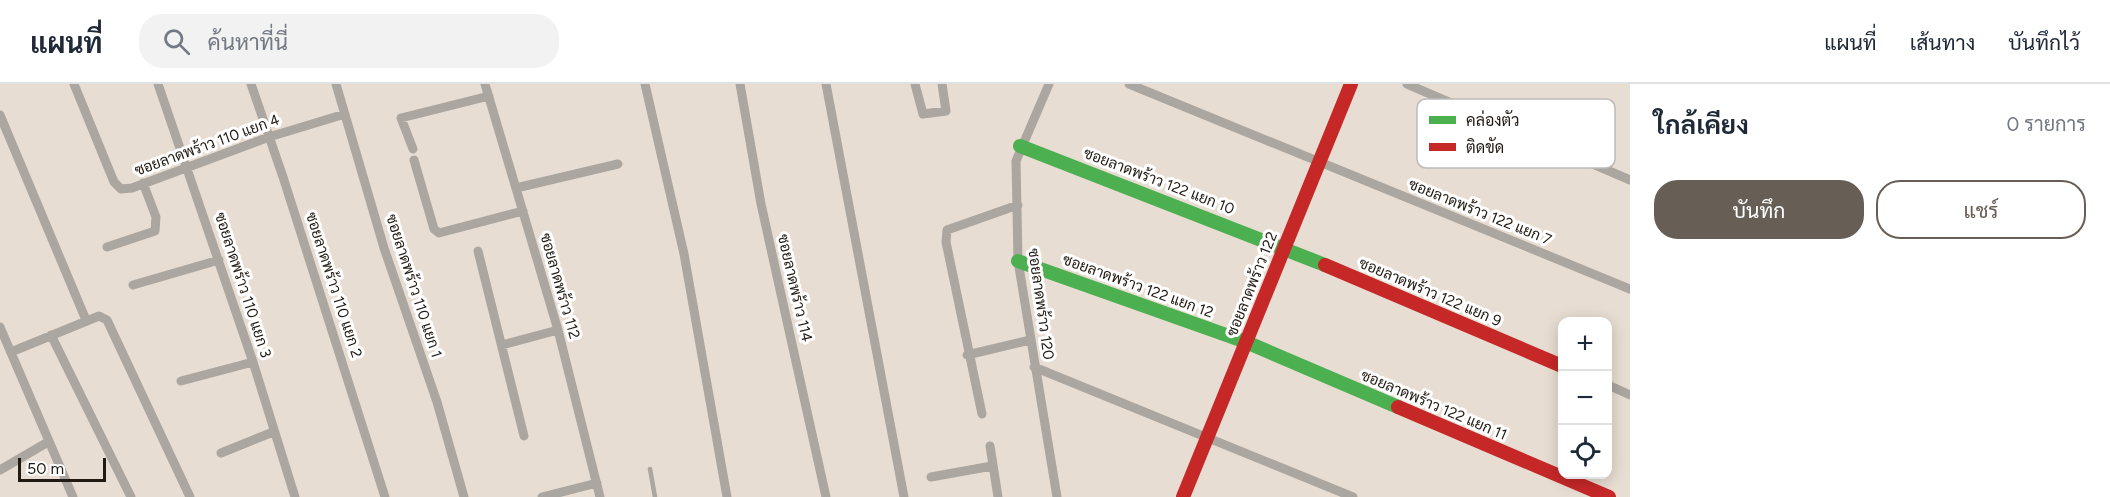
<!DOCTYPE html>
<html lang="th">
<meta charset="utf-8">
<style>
:root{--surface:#fff;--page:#f2f2f3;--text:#1f2937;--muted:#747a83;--line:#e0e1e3;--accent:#675e56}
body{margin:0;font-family:Figtree,Sarabun,sans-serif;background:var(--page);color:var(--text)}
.controls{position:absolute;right:18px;bottom:18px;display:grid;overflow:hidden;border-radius:12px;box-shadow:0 3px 15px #0003}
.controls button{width:54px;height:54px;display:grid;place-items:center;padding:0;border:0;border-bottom:2px solid var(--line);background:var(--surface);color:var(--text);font:30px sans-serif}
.scale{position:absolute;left:18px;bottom:15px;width:88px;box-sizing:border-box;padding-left:6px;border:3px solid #211a13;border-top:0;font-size:16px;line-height:21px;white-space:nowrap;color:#211a13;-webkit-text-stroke:4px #fff;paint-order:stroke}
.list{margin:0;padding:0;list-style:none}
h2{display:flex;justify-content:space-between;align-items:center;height:78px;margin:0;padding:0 24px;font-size:26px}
h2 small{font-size:20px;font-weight:400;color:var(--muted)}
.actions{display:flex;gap:12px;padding:18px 24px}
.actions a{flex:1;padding:14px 0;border:2px solid var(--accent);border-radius:24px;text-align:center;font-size:21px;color:var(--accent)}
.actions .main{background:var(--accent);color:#fff}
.icon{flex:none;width:33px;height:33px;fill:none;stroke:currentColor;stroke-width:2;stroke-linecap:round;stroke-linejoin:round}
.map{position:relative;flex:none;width:1630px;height:413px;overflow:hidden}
header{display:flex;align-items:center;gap:36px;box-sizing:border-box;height:84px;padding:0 30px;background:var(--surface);border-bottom:2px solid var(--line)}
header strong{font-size:28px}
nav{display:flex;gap:33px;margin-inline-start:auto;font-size:21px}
.search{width:420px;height:54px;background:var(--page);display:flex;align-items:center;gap:15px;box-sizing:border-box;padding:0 21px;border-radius:24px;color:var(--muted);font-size:22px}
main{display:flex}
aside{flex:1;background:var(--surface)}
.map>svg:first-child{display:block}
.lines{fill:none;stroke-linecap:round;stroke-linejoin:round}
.lane{stroke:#aba6a0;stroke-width:4.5}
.street{stroke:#aba6a0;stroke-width:9}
.fast{stroke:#4caf50;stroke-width:14}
.jam{stroke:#c62828;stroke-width:14}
.labels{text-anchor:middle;stroke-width:6;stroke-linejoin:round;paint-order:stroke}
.street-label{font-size:15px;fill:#211a13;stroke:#fff}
.key{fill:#fff;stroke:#bcbab8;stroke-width:1.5}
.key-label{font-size:16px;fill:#211a13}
</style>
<header>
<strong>แผนที่</strong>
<div class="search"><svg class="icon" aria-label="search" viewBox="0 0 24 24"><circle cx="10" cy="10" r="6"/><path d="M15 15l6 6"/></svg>ค้นหาที่นี่</div>
<nav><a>แผนที่</a><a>เส้นทาง</a><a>บันทึกไว้</a></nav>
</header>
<main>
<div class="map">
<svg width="1630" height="413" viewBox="0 0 1630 413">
<rect width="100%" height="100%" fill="#e8ddd2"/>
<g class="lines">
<path class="lane" d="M650 385 655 413"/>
<path class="street" d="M74 0 114 98 121 105 132 104 269 53 345 30
M158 0 253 278 295 413
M251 0 283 93 385 413
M336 0 384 164 437 318 464 413
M485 0 558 246 600 413
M645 0 684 170 727 413
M740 0 761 120 826 413
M826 0 904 413
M915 0 923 30 946 27 942 0
M1049 0 1016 77 1018 177 1057 413
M1129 0 1630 205
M1407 0 1630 96
M0 31 86 236
M413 65 401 34 489 12
M414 76 434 145 439 149 523 127
M516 104 618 80
M107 163 155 147 156 133 143 99
M478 167 524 352
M133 201 219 176
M0 243 73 413
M51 251 131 413
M502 261 558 246
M11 268 99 232 107 236 190 413
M967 271 1030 256
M1034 283 1353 413
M181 297 253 278
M1608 301 1630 311
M982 330 946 158 947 146 1018 121
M990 362 998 413
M221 369 273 348
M0 386 48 358
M931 393 992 382
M542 413 597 399"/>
<path class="fast" d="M1020 62 1325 181
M1018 177 1246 258 1398 323"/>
<path class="jam" d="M1325 181 1562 282
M1398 323 1609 413
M1183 413 1351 0"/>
</g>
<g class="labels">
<g class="street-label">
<text transform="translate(207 61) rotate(-20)" y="5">ซอยลาดพร้าว 110 แยก 4</text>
<text transform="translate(1159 97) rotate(21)" y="5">ซอยลาดพร้าว 122 แยก 10</text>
<text transform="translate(1480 128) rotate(22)" y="5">ซอยลาดพร้าว 122 แยก 7</text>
<text transform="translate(1252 200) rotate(-68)" y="5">ซอยลาดพร้าว 122</text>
<text transform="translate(243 201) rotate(72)" y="5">ซอยลาดพร้าว 110 แยก 3</text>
<text transform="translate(334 201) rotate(72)" y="5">ซอยลาดพร้าว 110 แยก 2</text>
<text transform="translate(414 202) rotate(72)" y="5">ซอยลาดพร้าว 110 แยก 1</text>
<text transform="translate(560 202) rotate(74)" y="5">ซอยลาดพร้าว 112</text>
<text transform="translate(1138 202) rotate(20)" y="5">ซอยลาดพร้าว 122 แยก 12</text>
<text transform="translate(795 204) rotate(77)" y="5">ซอยลาดพร้าว 114</text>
<text transform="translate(1430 208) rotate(23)" y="5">ซอยลาดพร้าว 122 แยก 9</text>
<text transform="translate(1041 220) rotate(82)" y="5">ซอยลาดพร้าว 120</text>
<text transform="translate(1434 321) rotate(23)" y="5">ซอยลาดพร้าว 122 แยก 11</text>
</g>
</g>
<rect x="1417" y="15" width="198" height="69" rx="9" class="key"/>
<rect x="1429" y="32" width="27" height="8" fill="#4caf50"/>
<rect x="1429" y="59" width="27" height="8" fill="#c62828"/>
<g class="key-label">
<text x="1466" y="42">คล่องตัว</text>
<text x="1466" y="69">ติดขัด</text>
</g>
</svg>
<div class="controls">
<button>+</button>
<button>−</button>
<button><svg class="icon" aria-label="locate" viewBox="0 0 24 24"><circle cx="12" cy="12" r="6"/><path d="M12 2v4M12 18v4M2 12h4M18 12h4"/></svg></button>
</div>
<div class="scale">50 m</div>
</div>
<aside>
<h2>ใกล้เคียง<small>0 รายการ</small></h2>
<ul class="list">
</ul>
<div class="actions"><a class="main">บันทึก</a><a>แชร์</a></div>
</aside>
</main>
